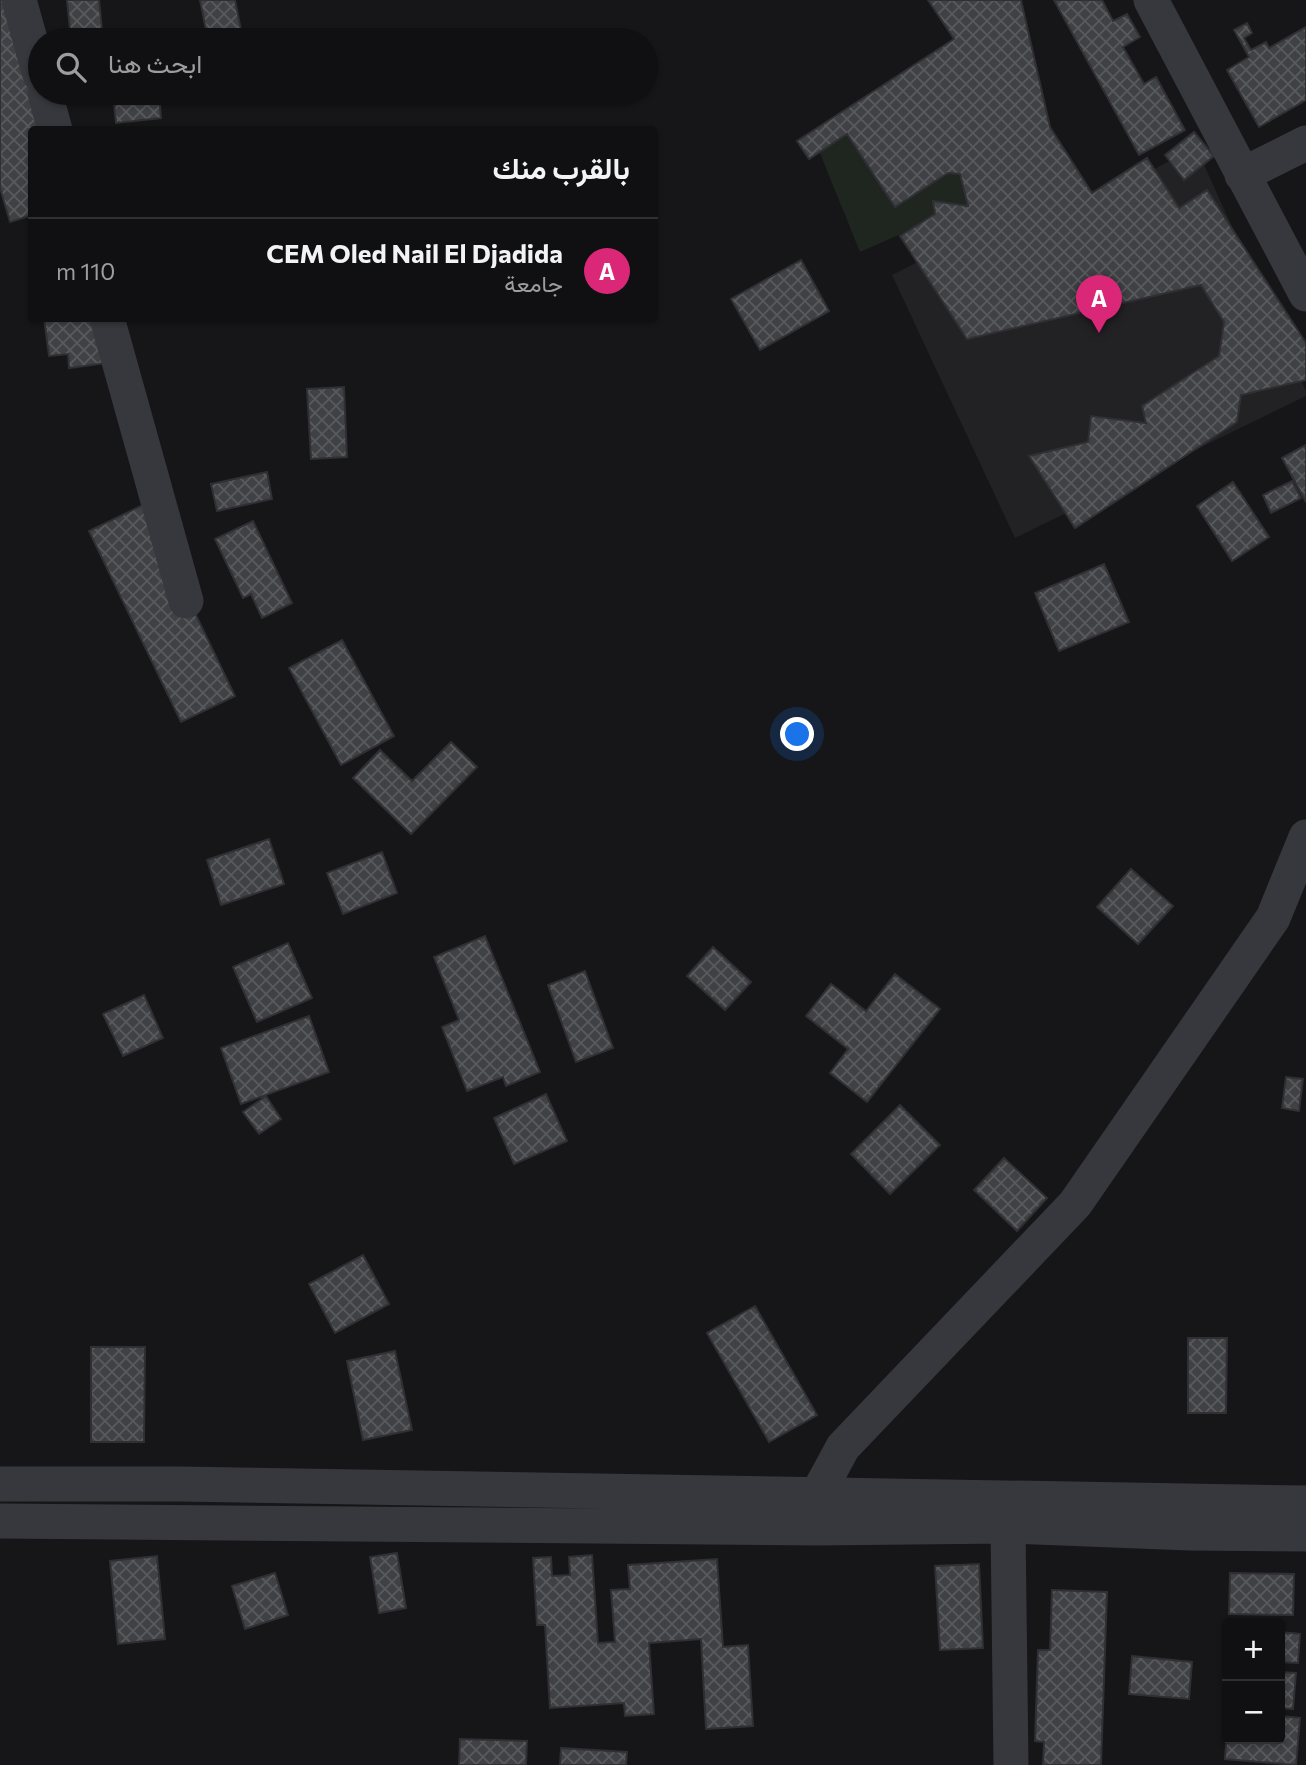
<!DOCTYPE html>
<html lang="ar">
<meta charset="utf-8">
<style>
:root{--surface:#101012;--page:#1e1e20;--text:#f1f3f6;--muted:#9c9d9f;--line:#303032;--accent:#db2777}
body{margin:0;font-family:Commissioner,Vazirmatn,sans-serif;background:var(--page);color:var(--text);direction:rtl}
.controls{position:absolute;right:21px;bottom:21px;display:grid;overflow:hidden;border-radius:7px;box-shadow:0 2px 5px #0004}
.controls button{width:63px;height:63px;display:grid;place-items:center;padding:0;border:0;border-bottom:2px solid var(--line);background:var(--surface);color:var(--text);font:35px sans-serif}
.you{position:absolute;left:798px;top:735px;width:24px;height:24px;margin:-18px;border:5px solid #fff;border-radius:50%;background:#1a73e8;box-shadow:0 0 0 10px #1a73e833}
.badge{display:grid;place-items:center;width:46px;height:46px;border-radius:50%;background:var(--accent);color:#fff;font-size:23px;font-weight:700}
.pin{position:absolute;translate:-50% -58px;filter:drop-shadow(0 2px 4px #0008)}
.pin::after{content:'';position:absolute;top:37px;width:24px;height:21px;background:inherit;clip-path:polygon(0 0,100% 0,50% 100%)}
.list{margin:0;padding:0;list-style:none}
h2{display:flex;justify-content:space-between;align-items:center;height:91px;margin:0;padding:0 28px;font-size:30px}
h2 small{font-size:23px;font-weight:400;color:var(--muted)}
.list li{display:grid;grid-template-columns:46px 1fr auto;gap:21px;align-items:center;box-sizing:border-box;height:105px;padding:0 28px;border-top:2px solid var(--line)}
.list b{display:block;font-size:26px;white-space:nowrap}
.list p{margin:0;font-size:23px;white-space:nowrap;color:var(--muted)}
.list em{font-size:23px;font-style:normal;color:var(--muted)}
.icon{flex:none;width:38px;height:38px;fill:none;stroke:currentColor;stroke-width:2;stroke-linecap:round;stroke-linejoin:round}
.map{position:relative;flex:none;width:1306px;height:1765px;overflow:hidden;direction:ltr}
.search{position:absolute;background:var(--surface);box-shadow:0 2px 5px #0004;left:28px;top:28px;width:630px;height:77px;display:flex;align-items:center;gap:18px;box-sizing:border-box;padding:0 24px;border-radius:38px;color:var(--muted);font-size:26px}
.panel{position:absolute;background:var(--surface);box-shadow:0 2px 5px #0004;left:28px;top:126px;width:630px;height:196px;border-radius:7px;direction:rtl}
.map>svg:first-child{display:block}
.built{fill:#222225}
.green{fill:#1e261f}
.building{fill:url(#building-cross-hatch);stroke:#303034;stroke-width:2}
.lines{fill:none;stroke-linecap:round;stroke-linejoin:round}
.minor{stroke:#37383d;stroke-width:35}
</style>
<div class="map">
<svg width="1306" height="1765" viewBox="0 0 1306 1765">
<defs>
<pattern id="building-cross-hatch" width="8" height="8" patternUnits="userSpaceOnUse" patternTransform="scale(1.75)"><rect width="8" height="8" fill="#404145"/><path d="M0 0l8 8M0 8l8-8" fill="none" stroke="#595a5e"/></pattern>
</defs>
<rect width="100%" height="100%" fill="#161618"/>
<path class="built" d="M1196 147 1306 391V396L1015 538 892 275 1067 186 1096 200Z"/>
<path class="green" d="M1014 60 1059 164 860 252 813 136Z"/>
<path class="building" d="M0 0H12L52 130H32V215L10 222 0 188Z
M67 0H99L103 40H71Z
M200 0H235L243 40H208Z
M928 0H1021L1050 127 1092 193 1147 158 1179 208 1207 190 1306 343V380L1241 395 1237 422 1075 528 1029 456 1088 442 1091 416 1146 423 1142 406 1219 356 1224 322 1201 285 967 339 900 236 935 214 933 201 968 206 960 174 948 173 895 207 847 134 809 159 797 141 954 39Z
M1054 0H1102L1113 21 1127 14 1140 37 1123 47 1144 84 1156 77 1185 130 1139 155Z
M1247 23 1252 33 1244 38 1251 50 1266 42 1269 48 1306 27V100L1259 127 1227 70 1249 57 1234 30Z
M113 93H159L161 118 116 123Z
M1194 132 1214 156 1184 180 1165 155Z
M801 260 829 311 760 350 731 299Z
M44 318H102L107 363 69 368 68 354 49 356Z
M344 387 347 457 311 459 307 389Z
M1306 445V502L1282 458Z
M267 472 272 499 217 511 211 484Z
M1292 481 1301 498 1271 513 1263 495Z
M1233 482 1269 537 1232 561 1197 506Z
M143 505 235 696 181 722 89 531Z
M253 521 292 603 262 618 251 594 243 598 215 539Z
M1104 564 1129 622 1059 651 1035 593Z
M342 640 394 736 341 765 289 668Z
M451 742 477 767 411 834 353 778 380 750 412 781Z
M269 839 284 884 221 905 207 860Z
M382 852 397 893 343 914 327 873Z
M1131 869 1173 906 1138 944 1097 907Z
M485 936 540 1072 506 1086 503 1077 467 1091 442 1027 459 1020 434 957Z
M288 943 312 998 257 1022 233 967Z
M713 947 751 982 725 1010 687 976Z
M585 971 613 1048 576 1062 548 985Z
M895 974 940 1009 867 1102 830 1073 848 1049 806 1016 831 984 866 1011Z
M144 995 163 1038 123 1056 103 1014Z
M309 1016 329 1072 241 1104 221 1048Z
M1286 1077 1303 1079 1299 1111 1282 1108Z
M546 1094 567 1141 514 1164 494 1118Z
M266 1096 281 1119 259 1134 243 1112Z
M900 1105 940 1145 890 1194 851 1154Z
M1004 1158 1047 1198 1017 1231 974 1190Z
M363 1255 389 1304 335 1333 309 1284Z
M755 1306 817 1415 769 1442 707 1333Z
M1188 1338H1227L1226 1413H1188Z
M91 1347H145L144 1442H91Z
M395 1351 412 1430 363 1440 347 1361Z
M397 1553 406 1608 379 1613 370 1557Z
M592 1555 598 1643 615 1642 611 1590 630 1589 628 1565 717 1559 723 1647 748 1645 753 1726 706 1729 701 1639 649 1643 654 1714 625 1716 624 1703 550 1708 545 1625H537L533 1558 551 1557 552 1576 570 1575 569 1557Z
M157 1556 165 1639 118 1644 110 1561Z
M979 1564 983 1648 940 1650 935 1566Z
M275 1573 288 1615 245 1629 232 1586Z
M1230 1573 1294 1574 1293 1615 1229 1614Z
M1052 1590 1107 1592 1101 1765H1043L1044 1742 1035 1741 1038 1650H1050Z
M1280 1632 1300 1634 1298 1663 1280 1662Z
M1132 1656 1192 1662 1189 1699 1129 1694Z
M1280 1672 1296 1673 1293 1709 1280 1708Z
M1280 1716 1300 1718 1296 1765 1225 1759 1227 1730V1739H1280Z
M460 1739 527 1741 526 1765H459Z
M561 1748 627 1752 626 1765H560Z"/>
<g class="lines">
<path class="minor" d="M19 0 40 75
M1151 0 1306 294
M45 93 55 130
M1242 175 1306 143
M107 318 186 601
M0 1484H179L1306 1503
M818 1514 817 1495 843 1447 1075 1204 1273 918 1306 837
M0 1521 818 1528 1008 1526 1190 1533 1306 1534
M1008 1526 1011 1765"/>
</g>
</svg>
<div class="controls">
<button>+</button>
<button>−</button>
</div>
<div class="you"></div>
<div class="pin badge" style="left:1099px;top:333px">A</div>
<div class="search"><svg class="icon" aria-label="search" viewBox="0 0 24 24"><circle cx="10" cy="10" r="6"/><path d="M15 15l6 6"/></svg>ابحث هنا</div>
<section class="panel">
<h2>بالقرب منك<small></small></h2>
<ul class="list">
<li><span class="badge">A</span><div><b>CEM Oled Nail El Djadida</b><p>جامعة</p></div><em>110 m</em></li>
</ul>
</section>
</div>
